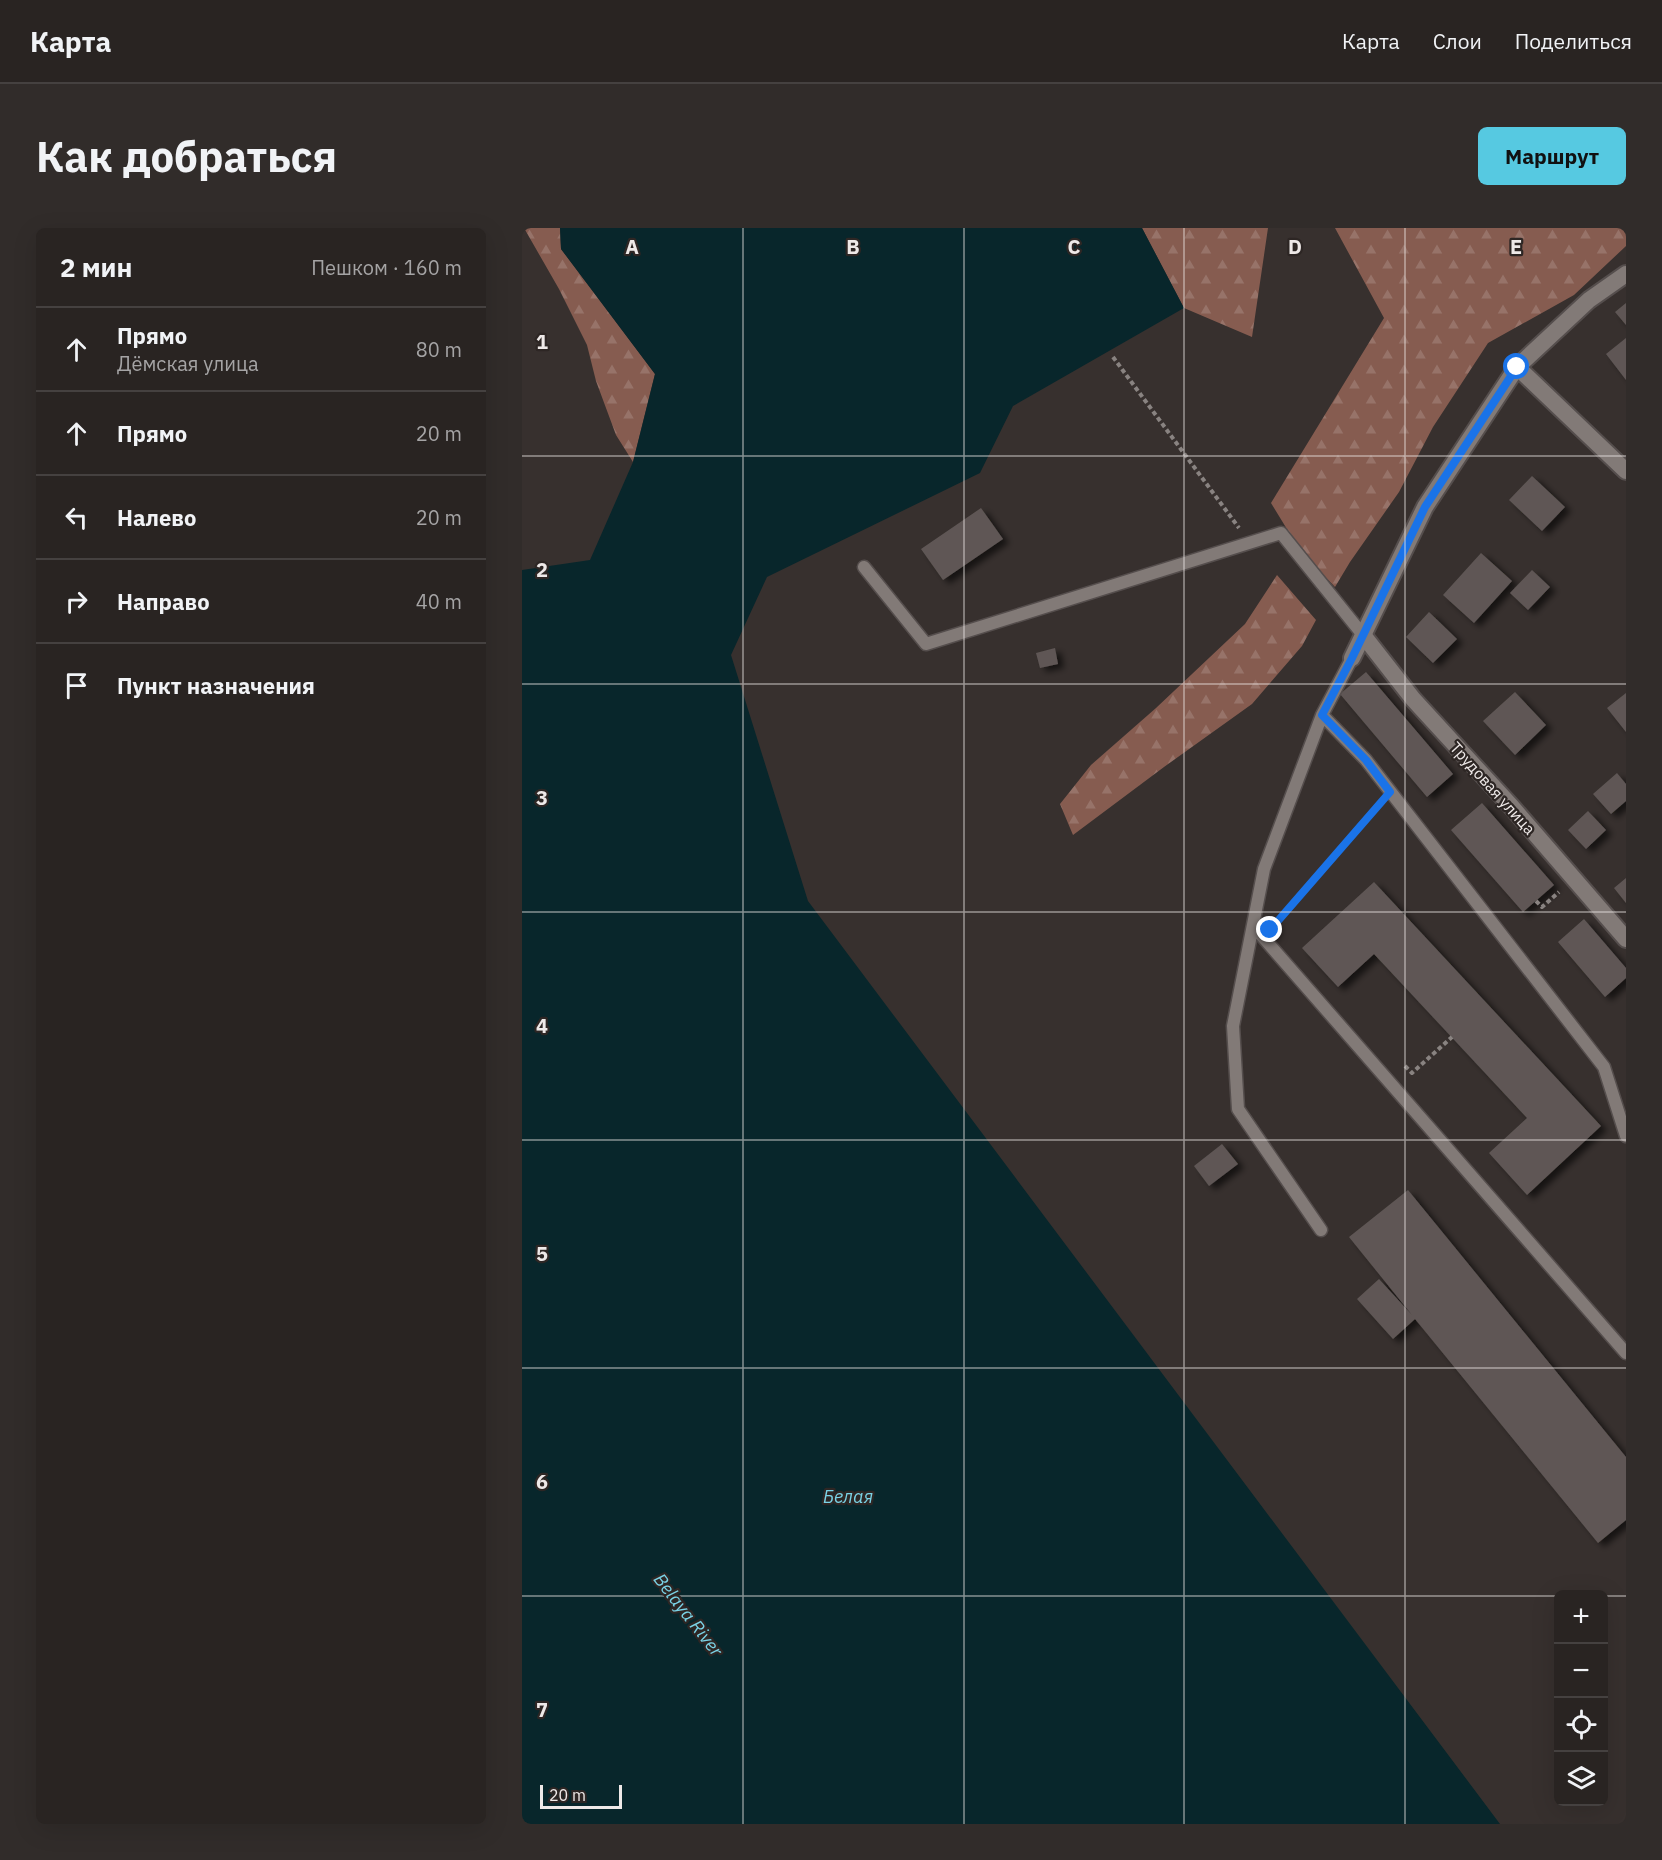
<!DOCTYPE html>
<html lang="ru">
<meta charset="utf-8">
<style>
:root{--surface:#292422;--page:#312c2a;--text:#f1f3f6;--muted:#a5a4a5;--line:#454140;--accent:#56c9e1}
body{margin:0;font-family:"IBM Plex Sans",sans-serif;background:var(--page);color:var(--text)}
.controls{position:absolute;right:18px;bottom:18px;display:grid;overflow:hidden;border-radius:9px;box-shadow:0 6px 24px #0002}
.controls button{width:54px;height:54px;display:grid;place-items:center;padding:0;border:0;border-bottom:2px solid var(--line);background:var(--surface);color:var(--text);font:30px sans-serif}
.scale{position:absolute;left:18px;bottom:15px;width:82px;box-sizing:border-box;padding-left:6px;border:3px solid #eee9e8;border-top:0;font-size:16px;line-height:21px;white-space:nowrap;color:#eee9e8;-webkit-text-stroke:4px #2d2624;paint-order:stroke}
.stop{position:absolute;width:18px;height:18px;margin:-14px;border:4px solid #1a73e8;border-radius:50%;background:#fff}
.stop.end{background:#1a73e8;border-color:#fff;box-shadow:0 2px 6px #0008}
.list{margin:0;padding:0;list-style:none}
h2{display:flex;justify-content:space-between;align-items:center;height:78px;margin:0;padding:0 24px;font-size:26px}
h2 small{font-size:20px;font-weight:400;color:var(--muted)}
.list li{display:grid;grid-template-columns:39px 1fr auto;gap:18px;align-items:center;box-sizing:border-box;height:84px;padding:0 24px;border-top:2px solid var(--line)}
.list b{display:block;font-size:22px;white-space:nowrap}
.list p{margin:0;font-size:20px;white-space:nowrap;color:var(--muted)}
.list em{font-size:20px;font-style:normal;color:var(--muted)}
.icon{flex:none;width:33px;height:33px;fill:none;stroke:currentColor;stroke-width:2;stroke-linecap:round;stroke-linejoin:round}
.map{position:relative;flex:none;width:1104px;height:1596px;overflow:hidden;border-radius:9px}
header{display:flex;align-items:center;gap:36px;box-sizing:border-box;height:84px;padding:0 30px;background:var(--surface);border-bottom:2px solid var(--line)}
header strong{font-size:28px}
nav{display:flex;gap:33px;margin-inline-start:auto;font-size:21px}
.intro{display:flex;align-items:center;justify-content:space-between;box-sizing:border-box;height:144px;padding:0 36px}
h1{margin:0;font-size:42px}
.button{padding:15px 27px;border-radius:9px;background:var(--accent);color:#111;font-size:21px;font-weight:700}
main{display:flex;gap:36px;padding:0 36px}
aside{flex:1;background:var(--surface);border-radius:9px;box-shadow:0 6px 24px #0002}
.map>svg:first-child{display:block}
.forest{fill:url(#forest-firs)}
.water{fill:#08262b}
.building{fill:#5f5755;filter:url(#shadow)}
.lines{fill:none;stroke-linecap:round;stroke-linejoin:round}
.service-casing{stroke:#554e4d;stroke-width:15}
.minor-casing{stroke:#554e4d;stroke-width:20}
.tertiary-casing{stroke:#554e4d;stroke-width:20}
.path{stroke:#898381;stroke-width:4;stroke-dasharray:4.5 3;stroke-linecap:butt}
.service{stroke:#827a77;stroke-width:12}
.minor{stroke:#827a77;stroke-width:16}
.tertiary{stroke:#827a77;stroke-width:16}
.route{stroke:#1a73e8;stroke-width:8}
.grid{fill:none;stroke:#eee9e8;stroke-width:1.5;stroke-opacity:0.55}
.labels{text-anchor:middle;stroke-width:4.5;stroke-linejoin:round;paint-order:stroke}
.street-label{font-size:16px;fill:#eee9e8;stroke:#2d2624}
.water-label{font-size:18px;font-style:italic;fill:#7ad3e6;stroke:#2d2624}
.grid-label{font-size:20px;text-anchor:middle;font-weight:bold;fill:#eee9e8;stroke:#2d2624;stroke-width:4.5;stroke-linejoin:round;paint-order:stroke}
</style>
<header>
<strong>Карта</strong>
<nav><a>Карта</a><a>Слои</a><a>Поделиться</a></nav>
</header>
<div class="intro"><h1>Как добраться</h1><a class="button">Маршрут</a></div>
<main>
<aside>
<h2>2 мин<small>Пешком · 160 m</small></h2>
<ul class="list">
<li><svg class="icon" aria-label="ahead" viewBox="0 0 24 24"><path d="M12 20V5M6 11l6-6 6 6"/></svg><div><b>Прямо</b><p>Дёмская улица</p></div><em>80 m</em></li>
<li><svg class="icon" aria-label="ahead" viewBox="0 0 24 24"><path d="M12 20V5M6 11l6-6 6 6"/></svg><div><b>Прямо</b></div><em>20 m</em></li>
<li><svg class="icon" aria-label="left" viewBox="0 0 24 24"><path d="M17 20v-9H6M10 6l-5 5 5 5"/></svg><div><b>Налево</b></div><em>20 m</em></li>
<li><svg class="icon" aria-label="right" viewBox="0 0 24 24"><path d="M7 20v-9h11M14 6l5 5-5 5"/></svg><div><b>Направо</b></div><em>40 m</em></li>
<li><svg class="icon" aria-label="arrive" viewBox="0 0 24 24"><path d="M6 21V4h12l-3 4 3 4H6"/></svg><div><b>Пункт назначения</b></div></li>
</ul>
</aside>
<div class="map">
<svg width="1104" height="1596" viewBox="0 0 1104 1596">
<defs>
<pattern id="forest-firs" width="22" height="20" patternUnits="userSpaceOnUse" patternTransform="scale(1.5)"><rect width="22" height="20" fill="#865c50"/><path d="M5 1l3.5 6h-7zM16 11l3.5 6h-7z" fill="#977369"/></pattern>
<filter id="shadow"><feDropShadow dx="6" dy="4" stdDeviation="3" flood-color="#0009"/></filter>
</defs>
<rect width="100%" height="100%" fill="#37302e"/>
<path class="forest" d="M2 0H38L39 21 133 146 111 234 94 207 74 153 65 117 37 61Z
M620 0H746L730 109 662 80Z
M813 0H1104V18L1052 67 966 115 911 199 877 264 828 334 813 359 779 324 749 275 862 90Z
M755 347 794 392 780 418 730 476 642 539 551 607 538 576 569 537 634 480 723 396Z"/>
<path class="water" d="M38 0H620L662 80 491 178 458 245 245 349 209 427 286 673 978 1596H0V342L68 332 111 234 133 146 39 21Z"/>
<path class="building" d="M1104 75V97L1093 84Z
M1104 110V152L1084 126Z
M1010 248 1043 279 1020 303 987 272Z
M459 280 481 311 421 352 399 321Z
M959 325 990 353 952 395 921 367Z
M1010 342 1028 359 1006 382 988 365Z
M907 384 935 411 911 435 884 409Z
M533 420 536 436 518 440 514 425Z
M844 444 931 546 905 569 818 466Z
M993 464 1024 497 993 527 961 493Z
M1104 465V504L1085 480Z
M1095 545 1104 556V573L1089 586 1071 566Z
M960 575 1032 657 1001 684 929 602Z
M1066 583 1084 602 1064 621 1046 602Z
M1104 650V675L1092 660Z
M852 654 1079 898 1005 967 967 925 1005 890 852 726 816 759 780 720Z
M1062 691 1104 740V750L1083 769 1036 714Z
M700 916 716 936 687 958 672 938Z
M886 962 1104 1229V1292L1076 1315 893 1091 871 1111 835 1071 857 1051 890 1087 827 1009Z"/>
<g class="lines">
<defs>
<path id="service" d="M342 339 404 416 759 305 841 407
M800 487 844 532 1082 839 1104 908
M732 699 1104 1125
M799 1002 716 881 711 798 742 641 800 487 830 430"/>
<path id="minor" d="M995 139 1104 243
M841 407 891 471 990 579 1104 711"/>
<path id="tertiary" d="M830 430 903 279 995 139 1067 72 1104 46"/>
</defs>
<use href="#service" class="service-casing"/>
<use href="#minor" class="minor-casing"/>
<use href="#tertiary" class="tertiary-casing"/>
<path class="path" d="M591 129 717 300
M1014 673 1020 679 1037 664
M754 696 855 579
M883 838 890 845 930 809"/>
<use href="#service" class="service"/>
<use href="#minor" class="minor"/>
<use href="#tertiary" class="tertiary"/>
</g>
<g class="lines">
<path class="route" d="M748 702 868 564 844 532 800 487 830 430 903 279 995 139"/>
</g>
<path class="grid" d="M221 0V1596M442 0V1596M662 0V1596M883 0V1596M0 228H1104M0 456H1104M0 684H1104M0 912H1104M0 1140H1104M0 1368H1036M1082 1368H1104"/>
<g class="labels">
<g class="street-label">
<text transform="translate(971 560) rotate(48)" y="6">Трудовая улица</text>
</g>
<g class="water-label">
<text x="326" y="1275">Белая</text>
<text transform="translate(166 1387) rotate(52)" y="6">Belaya River</text>
</g>
</g>
<g class="grid-label">
<text x="110" y="26">A</text>
<text x="331" y="26">B</text>
<text x="552" y="26">C</text>
<text x="773" y="26">D</text>
<text x="994" y="26">E</text>
<text x="20" y="121">1</text>
<text x="20" y="349">2</text>
<text x="20" y="577">3</text>
<text x="20" y="805">4</text>
<text x="20" y="1033">5</text>
<text x="20" y="1261">6</text>
<text x="20" y="1489">7</text>
</g>
</svg>
<div class="controls">
<button>+</button>
<button>−</button>
<button><svg class="icon" aria-label="locate" viewBox="0 0 24 24"><circle cx="12" cy="12" r="6"/><path d="M12 2v4M12 18v4M2 12h4M18 12h4"/></svg></button>
<button><svg class="icon" aria-label="layers" viewBox="0 0 24 24"><path d="M12 4l9 5-9 5-9-5zM3 14l9 5 9-5"/></svg></button>
</div>
<div class="scale">20 m</div>
<div class="stop" style="left:995px;top:139px"></div>
<div class="stop end" style="left:748px;top:702px"></div>
</div>
</main>
